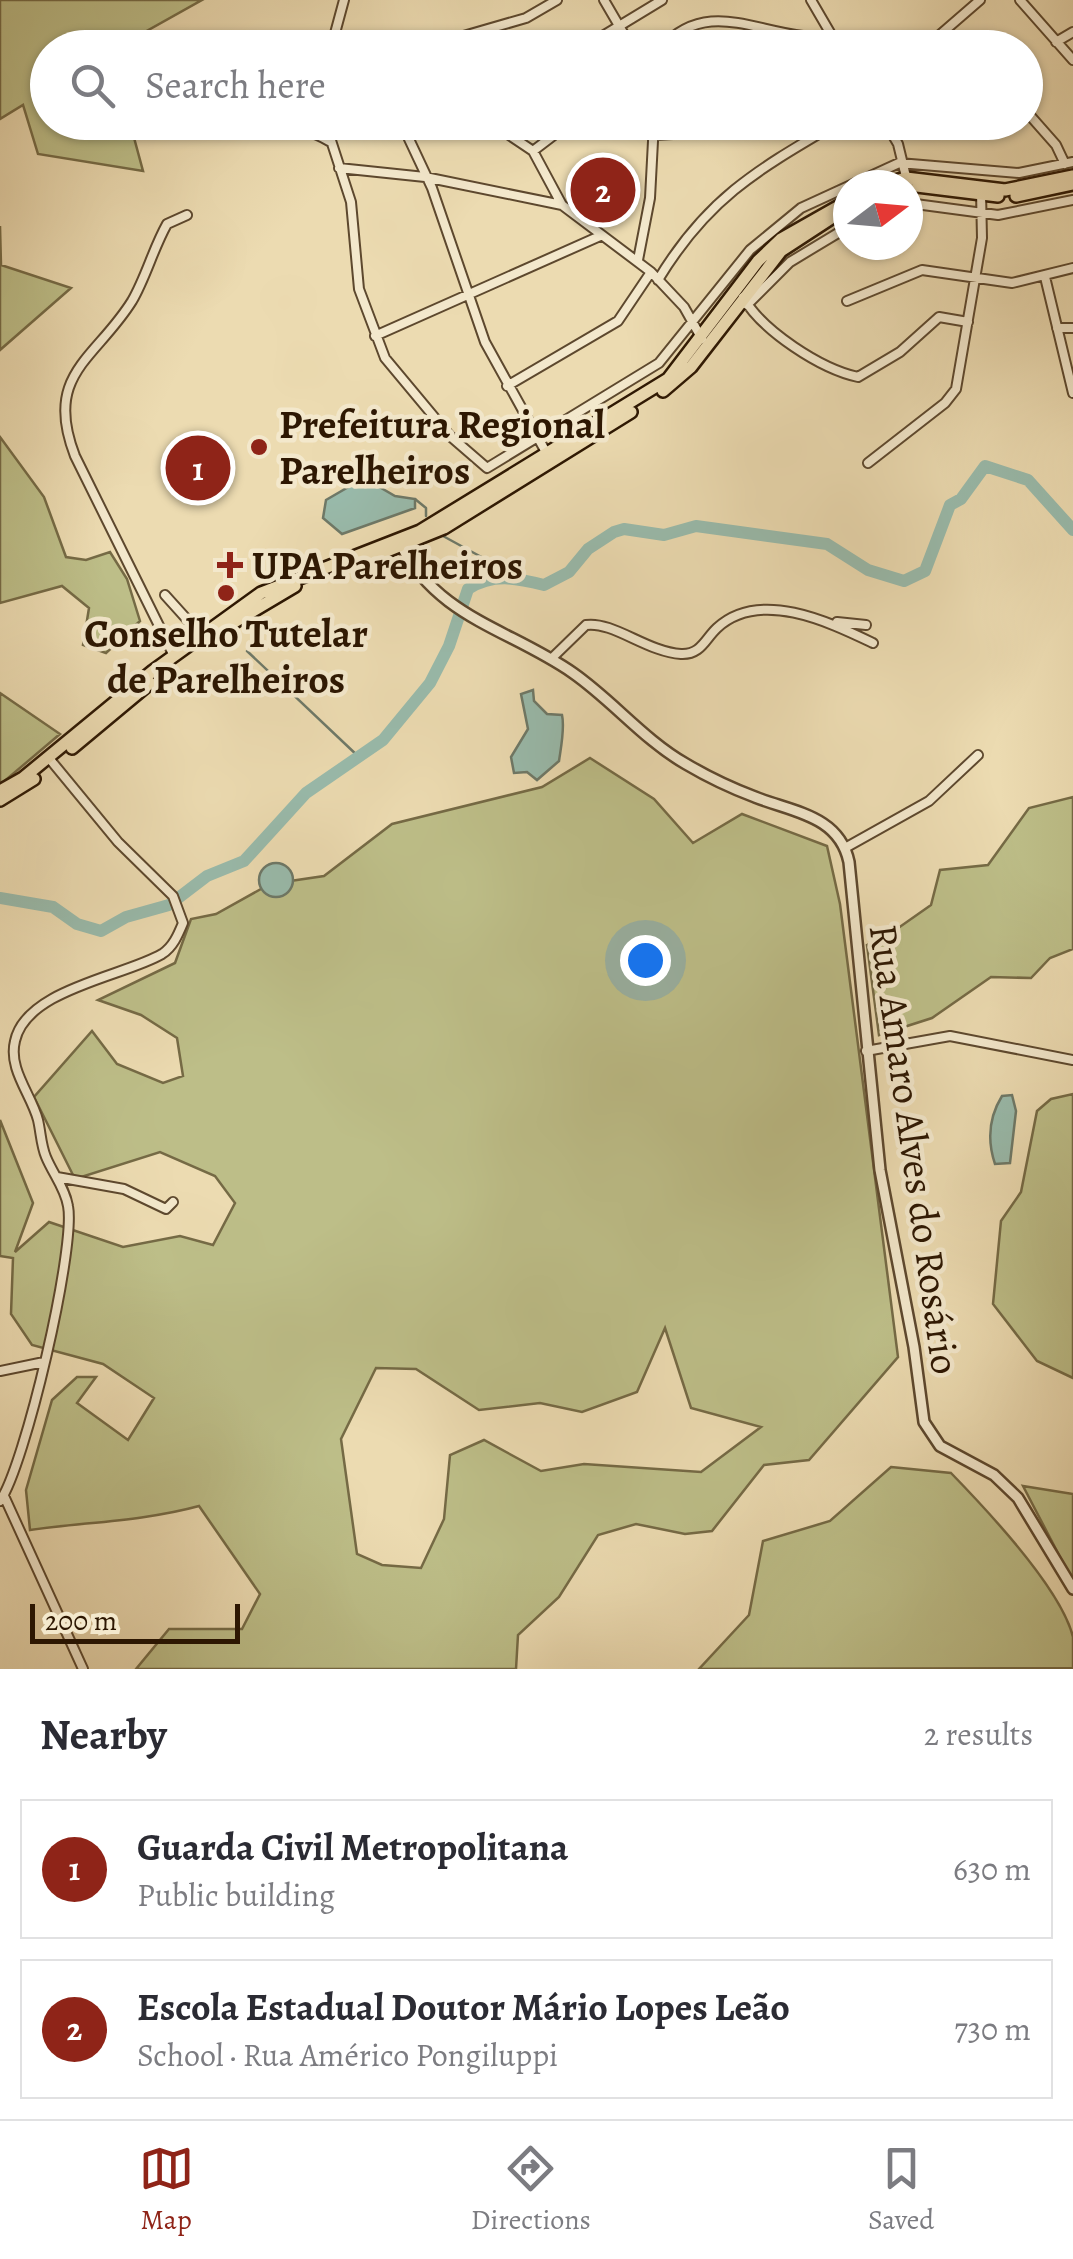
<!DOCTYPE html>
<meta charset="utf-8">
<style>
:root{--surface:#fff;--page:#f7f7f7;--text:#2b2b33;--muted:#7c7c81;--line:#e1e1e2;--accent:#8f2418}
body{margin:0;font-family:Alegreya,serif;background:var(--page);color:var(--text)}
.compass{position:absolute;left:833px;top:170px;width:90px;height:90px;border-radius:50%;background:var(--surface);box-shadow:0 2px 8px #0004;rotate:74deg}
.scale{position:absolute;left:30px;bottom:25px;width:210px;box-sizing:border-box;padding-left:10px;border:5px solid #2d1702;border-top:0;font-size:28px;line-height:35px;white-space:nowrap;color:#2d1702;-webkit-text-stroke:8px #f3e8cc;paint-order:stroke}
.you{position:absolute;left:645px;top:960px;width:35px;height:35px;margin:-25px;border:8px solid #fff;border-radius:50%;background:#1a73e8;box-shadow:0 0 0 15px #1a73e833}
.badge{display:grid;place-items:center;width:65px;height:65px;border-radius:50%;background:var(--accent);color:#fff;font-size:32px;font-weight:700}
.pin{position:absolute;translate:-50% -50%;border:5px solid #fff;box-shadow:0 2px 10px #0006}
.list{margin:0;padding:0;list-style:none}
h2{display:flex;justify-content:space-between;align-items:center;height:130px;margin:0;padding:0 40px;font-size:42px}
h2 small{font-size:32px;font-weight:400;color:var(--muted)}
.list li{display:grid;grid-template-columns:65px 1fr auto;gap:30px;align-items:center;box-sizing:border-box;height:140px;margin:0 20px 20px;padding:0 20px;border:2px solid var(--line);border-radius:0px}
.list b{display:block;font-size:38px;white-space:nowrap}
.list p{margin:0;font-size:32px;white-space:nowrap;color:var(--muted)}
.list em{font-size:32px;font-style:normal;color:var(--muted)}
.icon{flex:none;width:55px;height:55px;fill:none;stroke:currentColor;stroke-width:2;stroke-linecap:round;stroke-linejoin:round}
.map{position:relative;flex:none;width:1073px;height:1669px;overflow:hidden}
.search{position:absolute;background:var(--surface);box-shadow:0 2px 8px #0004;left:30px;right:30px;top:30px;height:110px;display:flex;align-items:center;gap:25px;box-sizing:border-box;padding:0 35px;border-radius:55px;color:var(--muted);font-size:38px}
.sheet{height:450px;background:var(--surface)}
nav{display:flex;justify-content:space-around;align-items:center;box-sizing:border-box;height:140px;border-top:2px solid var(--line);background:var(--surface);font-size:28px;color:var(--muted)}
nav a{display:grid;justify-items:center;gap:5px}
nav .on{color:var(--accent)}
.map>svg:first-child{display:block}
.green{fill:#bdbe88;stroke:#756a45;stroke-width:2.5;fill-rule:evenodd}
.water{fill:#99bbac;stroke:#6e7968;stroke-width:2.5}
.lines{fill:none;stroke-linecap:round;stroke-linejoin:round}
.stream{stroke:#6e7968;stroke-width:2.5}
.river{stroke:#99bbac;stroke-width:12}
.minor-casing{stroke:#5d482e;stroke-width:12}
.tertiary-casing{stroke:#5d482e;stroke-width:14}
.primary-casing{stroke:#2d1702;stroke-width:16}
.minor{stroke:#f3e8cc;stroke-width:8}
.tertiary{stroke:#f3e8cc;stroke-width:9}
.primary{stroke:#ecdbb1;stroke-width:11}
.poi-dot{fill:#8f2418;stroke:#f3e8cc;stroke-width:4}
.labels{text-anchor:middle;stroke-width:9;stroke-linejoin:round;paint-order:stroke}
.poi-label{font-size:40px;font-weight:bold;fill:#2d1702;stroke:#f3e8cc;text-anchor:start}
.street-label{font-size:40px;fill:#2d1702;stroke:#f3e8cc}
</style>
<div class="map">
<svg width="1073" height="1669" viewBox="0 0 1073 1669">
<rect width="100%" height="100%" fill="#ecdbb1"/>
<filter id="stains"><feTurbulence type="fractalNoise" baseFrequency=".002" numOctaves="4"/><feColorMatrix values="0 0 0 0 .2 0 0 0 0 .09 0 0 0 0 .02 0 0 0 .5 -.17"/></filter>
<radialGradient id="worn" r=".72"><stop offset=".6" stop-color="#630" stop-opacity="0"/><stop offset="1" stop-color="#630" stop-opacity=".3"/></radialGradient>
<path class="green" d="M0 0H202L118 47 48 48V122L130 123 143 171 38 154 23 105 0 119Z
M0 226 1 265 71 288 0 350Z
M0 437 44 497 66 557 86 560 110 552 127 579 140 621 106 653 83 645 89 608 62 586 0 603Z
M0 693 60 734 1 784H0Z
M590 758 654 799 693 843 742 814 827 846 840 904 898 1357 809 1460 764 1465 712 1531 685 1534 636 1524 598 1535 559 1597 518 1635 516 1669H136L169 1629H242L260 1594 199 1506C144 1521 87 1522 30 1530L26 1490 52 1400 77 1377H96L77 1403 128 1440 154 1398 103 1364 32 1345 11 1314 13 1258 0 1256V1120L33 1203 15 1252 49 1222 123 1247 180 1236 213 1245 235 1203 215 1176 160 1152 75 1179 34 1097 92 1031 117 1064 163 1083 183 1076 177 1038 141 1015 98 1000 175 963 191 919 216 914 270 884 324 876 392 824 542 787ZM665 1328 691 1408 761 1427 701 1472 584 1464 541 1471 484 1440 450 1455 444 1519 421 1568 382 1565 357 1554 341 1439 376 1368 416 1369 479 1410 540 1403 582 1412 637 1392Z
M1073 797V949L1050 958 1031 978 991 977 932 1018 879 1035 867 945 884 938 931 905 940 870 988 865 1029 808Z
M1073 1094V1378L1037 1361 993 1304 1001 1221 1021 1192 1037 1111 1051 1099Z
M891 1467 951 1473C986 1509 1061 1588 1073 1637 1073 1646 1073 1659 1073 1668L699 1669 749 1615 763 1541 830 1521Z
M1023 1486 1073 1494V1582Z"/>
<path class="water" d="M364 478 395 496 415 499V508L342 534 323 518 326 500Z
M533 690 534 701 547 714 562 715C565 728 561 747 559 761L537 780 527 772 514 773 511 757 528 729 521 694Z
M259 880a17 17 0 1 1 34 0a17 17 0 1 1-34 0Z
M1012 1095 1016 1111 1010 1163 995 1164C987 1140 989 1117 1002 1096Z"/>
<g class="lines">
<path class="stream" d="M415 499 426 508V516
M443 536 485 559 497 578
M247 651 360 758"/>
<path class="river" d="M0 898 53 907 77 924 101 931 126 917 169 905 207 876 244 861 306 793 383 740 430 683 449 646 468 589C493 573 516 578 544 585L569 572 588 549 614 532 624 529 664 535 696 526 827 544 868 570 904 581 925 571 950 505 961 499 985 466 1028 480 1073 530"/>
<defs>
<path id="minor" d="M604 0 632 48
M811 0 839 48
M1020 0 1073 60
M1056 42 1073 32
M266 48H304
M331 48 344 0
M422 48 526 18 557 0
M583 48 662 0
M661 48C705 0 750 30 803 36 845 41 892 41 935 39L980 0
M1026 111 1056 145 1065 164
M260 122 262 129C291 134 300 124 329 141
M325 122 351 202 359 289 385 358 450 436 487 468 659 363 750 250 801 208 899 163 1019 173 1073 162
M401 122 432 188 485 342 547 454
M490 122 533 151 562 205 651 272 684 307 702 339
M885 122 898 144 908 185
M655 135 835 125
M533 151 571 122
M339 168 425 177 562 205
M908 203 998 215 1073 200
M638 260 650 198 654 122
M1045 277 1073 393
M658 280C708 197 759 169 839 122
M743 297C762 331 821 369 858 377L900 352 939 317 968 322
M847 301 922 270 1012 283 1073 268
M747 305 790 262 848 227
M1057 328H1073
M375 336 600 236
M507 386 618 321 651 272
M868 463 945 403 956 389 982 238 981 192
M165 595 202 636
M837 622 866 625
M174 656 75 456C43 374 96 359 132 301 146 277 153 249 167 224L187 215
M551 659 586 625C613 621 647 652 681 654 701 655 705 639 717 628 760 588 831 623 873 643
M845 848 929 801 978 755
M866 1051 950 1036 1073 1060
M57 1177 124 1189 166 1209 173 1202
M0 1371 44 1362
M4 1496 83 1669
M0 1501C25 1466 76 1248 68 1206 65 1188 53 1174 46 1157 41 1145 41 1133 38 1120 31 1094 8 1069 15 1041 26 989 125 976 162 954 173 947 178 935 183 923L173 896 118 842 48 757"/>
<path id="tertiary" d="M400 543C437 618 510 629 573 673 613 701 644 740 686 764 708 777 731 788 755 797 792 812 839 815 849 862L880 1170 914 1347 924 1422 940 1446 994 1475 1018 1498 1073 1589"/>
<path id="primary" d="M880 185 906 178 1005 190 1073 176
M917 186 998 196
M1016 196 1073 184
M663 391 691 367 781 251 833 217
M355 564 444 528 631 412
M221 630 295 586
M72 748 150 683
M0 791 23 778 153 671 261 593 420 531 668 379 758 261 781 239 848 201
M0 800 34 779"/>
</defs>
<use href="#minor" class="minor-casing"/>
<use href="#tertiary" class="tertiary-casing"/>
<use href="#primary" class="primary-casing"/>
<use href="#minor" class="minor"/>
<use href="#tertiary" class="tertiary"/>
<use href="#primary" class="primary"/>
</g>
<g class="poi-dot">
<circle cx="259" cy="447" r="10"/>
<path d="M225 550h10v10h10v10h-10v10h-10v-10h-10v-10h10z"/>
<circle cx="226" cy="593" r="10"/>
</g>
<g class="labels">
<g class="poi-label">
<text x="279" y="438">Prefeitura Regional<tspan x="279" dy="46">Parelheiros</tspan></text>
<text x="252" y="579">UPA Parelheiros</text>
<text x="226" y="647" text-anchor="middle">Conselho Tutelar<tspan x="226" dy="46">de Parelheiros</tspan></text>
</g>
<g class="street-label">
<text transform="translate(915 1149) rotate(82)" y="14">Rua Amaro Alves do Rosário</text>
</g>
</g>
<rect width="100%" height="100%" filter="url(#stains)"/>
<rect width="100%" height="100%" fill="url(#worn)"/>
</svg>
<svg class="compass" viewBox="-18 -18 36 36"><path d="M0-13l5 13h-10z" fill="#e53935"/><path d="M0 13l5-13h-10z" fill="#7c7c81"/></svg>
<div class="scale">200 m</div>
<div class="you"></div>
<div class="pin badge" style="left:198px;top:468px">1</div>
<div class="pin badge" style="left:603px;top:190px">2</div>
<div class="search"><svg class="icon" aria-label="search" viewBox="0 0 24 24"><circle cx="10" cy="10" r="6"/><path d="M15 15l6 6"/></svg>Search here</div>
</div>
<section class="sheet">
<h2>Nearby<small>2 results</small></h2>
<ul class="list">
<li><span class="badge">1</span><div><b>Guarda Civil Metropolitana</b><p>Public building</p></div><em>630 m</em></li>
<li><span class="badge">2</span><div><b>Escola Estadual Doutor Mário Lopes Leão</b><p>School · Rua Américo Pongiluppi</p></div><em>730 m</em></li>
</ul>
</section>
<nav>
<a class="on"><svg class="icon" aria-label="map" viewBox="0 0 24 24"><path d="M3 6l6-2 6 2 6-2v14l-6 2-6-2-6 2zM9 4v14M15 6v14"/></svg>Map</a>
<a><svg class="icon" aria-label="directions" viewBox="0 0 24 24"><path d="M12 3l9 9-9 9-9-9zM9 14v-3h6M13 9l2 2-2 2"/></svg>Directions</a>
<a><svg class="icon" aria-label="saved" viewBox="0 0 24 24"><path d="M7 4h10v16l-5-4-5 4z"/></svg>Saved</a>
</nav>
